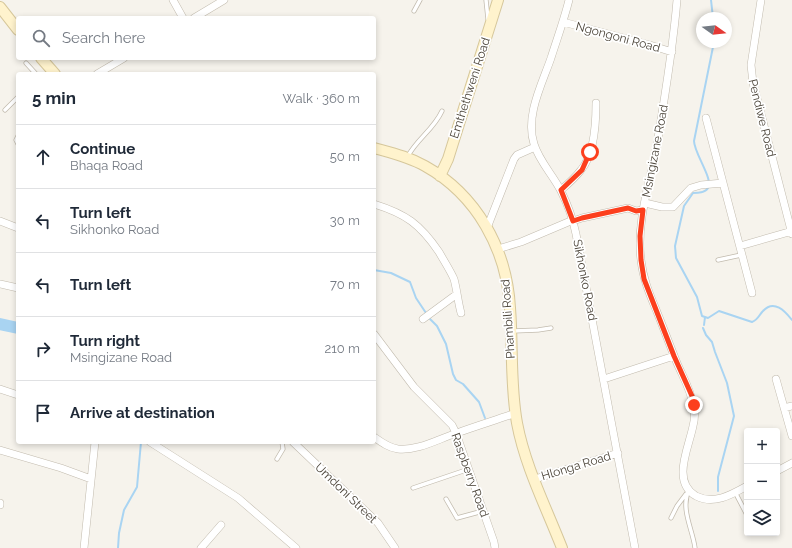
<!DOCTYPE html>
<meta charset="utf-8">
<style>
:root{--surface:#fff;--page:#f2f2f3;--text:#1f2937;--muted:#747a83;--line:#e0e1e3}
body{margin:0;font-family:Raleway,sans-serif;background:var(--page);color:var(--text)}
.controls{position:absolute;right:12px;bottom:12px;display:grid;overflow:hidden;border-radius:4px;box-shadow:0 2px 6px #0003}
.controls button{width:36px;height:36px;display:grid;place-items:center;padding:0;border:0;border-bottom:1px solid var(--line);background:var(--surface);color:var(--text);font:20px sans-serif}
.compass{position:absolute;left:696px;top:12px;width:36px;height:36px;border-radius:50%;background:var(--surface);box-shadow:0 2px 6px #0003;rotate:105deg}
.stop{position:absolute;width:12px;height:12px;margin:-9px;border:3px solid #fc3f1d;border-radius:50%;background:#fff}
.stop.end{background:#fc3f1d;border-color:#fff;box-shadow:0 1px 4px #0008}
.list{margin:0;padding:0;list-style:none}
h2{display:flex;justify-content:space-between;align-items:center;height:52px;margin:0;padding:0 16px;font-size:17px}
h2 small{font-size:13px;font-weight:400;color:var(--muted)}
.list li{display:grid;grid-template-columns:26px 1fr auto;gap:12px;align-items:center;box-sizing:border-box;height:64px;padding:0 16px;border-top:1px solid var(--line)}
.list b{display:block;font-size:15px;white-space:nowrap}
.list p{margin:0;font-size:13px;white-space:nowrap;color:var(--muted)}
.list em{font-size:13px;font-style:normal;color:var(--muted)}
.icon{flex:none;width:22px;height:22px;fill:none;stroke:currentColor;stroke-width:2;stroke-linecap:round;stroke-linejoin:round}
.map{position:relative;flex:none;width:792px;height:548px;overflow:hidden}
.search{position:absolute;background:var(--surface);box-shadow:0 2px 6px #0003;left:16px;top:16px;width:360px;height:44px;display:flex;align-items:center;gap:10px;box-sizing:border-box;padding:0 14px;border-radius:4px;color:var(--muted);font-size:15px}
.panel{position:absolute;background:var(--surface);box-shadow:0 2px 6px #0003;left:16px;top:72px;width:360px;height:372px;border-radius:4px}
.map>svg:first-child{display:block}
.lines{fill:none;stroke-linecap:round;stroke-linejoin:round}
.stream{stroke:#a9d4f2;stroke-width:2}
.river{stroke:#a9d4f2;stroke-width:12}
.lane-casing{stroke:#c2bbae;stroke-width:5}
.street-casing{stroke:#c2bbae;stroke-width:8}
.secondary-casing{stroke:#d6c79b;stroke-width:12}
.lane{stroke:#fff;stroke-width:3.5}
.street{stroke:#fff;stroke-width:7}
.secondary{stroke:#fff3cd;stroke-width:10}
.route{stroke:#fc3f1d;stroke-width:5}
.labels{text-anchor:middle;stroke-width:3.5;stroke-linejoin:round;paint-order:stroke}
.street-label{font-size:12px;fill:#4b4439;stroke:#fff}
</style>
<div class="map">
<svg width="792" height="548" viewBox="0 0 792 548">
<rect width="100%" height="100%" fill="#f6f3ec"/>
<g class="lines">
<path class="stream" d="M711 0 713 18
M714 42 694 141C694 153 714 180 708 188 705 193 698 193 693 193L684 206 675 246 676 258 697 297 702 316 708 318 719 311 752 322C758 320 759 315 763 311 774 299 785 311 792 320
M374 270 391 273 410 282 416 298 426 313
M429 318 437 326 446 344 453 374 456 380 463 384 479 402 485 418
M704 325 705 317
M703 328 706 335 712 342 715 352 727 383 734 416 718 477V491
M118 548 119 533 124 510 137 487 141 442"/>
<path class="river" d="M0 324 18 328"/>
<defs>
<path id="lane" d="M486 0 488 19
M414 11 420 0
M26 63 36 74
M5 110 18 97
M18 136 16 140 18 144
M408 156C417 139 434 129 442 111
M718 260 741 255
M513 331 538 330 551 328
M277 459 283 449 282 442
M413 488 469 469
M689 490C680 509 693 530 695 548
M735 492 747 515
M446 499 457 518 483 511
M671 518 677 506 686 494"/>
<path id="street" d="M173 0 183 18
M569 0C564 20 557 39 551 58 542 84 525 116 534 144 539 161 553 175 561 191 568 205 573 219 576 234L635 548
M677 0C673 49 665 96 657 144 650 182 636 222 641 260 643 279 650 295 657 312 664 329 670 346 677 363 683 377 691 390 693 405 695 412 695 419 693 426 689 447 671 482 696 496 714 505 731 495 747 486
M761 0 751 65 753 83 792 234
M194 18 224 0
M563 22 650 45 672 52
M97 74 124 58
M706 118 752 293
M561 190C568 184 575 178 581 170 594 155 596 122 596 103
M645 203 662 207H673L691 188 701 185 723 183
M374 204C406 214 420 224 439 252 444 261 450 270 454 279 457 290 458 302 461 313
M0 221 18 228
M573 221 582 218 628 208 636 211 643 210
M487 228 514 159 517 155 535 147
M740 246 792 231
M498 249 521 242 573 220
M0 284 18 288
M423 319 457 294
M374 334 414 387 452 425 456 433 494 542 495 548
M604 379 674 356
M776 379 792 436
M0 389 18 395
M784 408 792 406
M374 437C381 442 389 448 398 449 418 451 438 439 457 433 476 426 496 420 516 413
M150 442 238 498 296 548
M293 442 378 523 395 548
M0 450 61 468 91 479
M777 471 792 463
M535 479 618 453
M0 505V503
M84 548 95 442
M201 548 221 525"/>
<path id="secondary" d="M0 7 18 30
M41 58 55 74
M374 148C392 153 409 157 425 166 477 195 507 250 510 308 513 346 510 385 517 423 525 466 546 507 562 548
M440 176 448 159 498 0"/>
</defs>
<use href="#lane" class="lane-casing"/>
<use href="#street" class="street-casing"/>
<use href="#secondary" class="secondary-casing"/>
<use href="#lane" class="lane"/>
<use href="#street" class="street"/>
<use href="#secondary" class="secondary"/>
</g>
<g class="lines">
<path class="route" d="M590 152 582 170 561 190 573 221 582 218 628 208 636 211 643 210 640 236 641 260 644 279 674 356 692 396 694 405"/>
</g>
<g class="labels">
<g class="street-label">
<text transform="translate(618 37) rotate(15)" y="4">Ngongoni Road</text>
<text transform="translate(470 88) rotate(-72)" y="4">Emthethweni Road</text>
<text transform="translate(762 118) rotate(76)" y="4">Pendiwe Road</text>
<text transform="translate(655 151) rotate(-79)" y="4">Msingizane Road</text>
<text transform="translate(585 280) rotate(79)" y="4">Sikhonko Road</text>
<text transform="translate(508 319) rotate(-94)" y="4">Phambili Road</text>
<text transform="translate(576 466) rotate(-17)" y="4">Hlonga Road</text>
<text transform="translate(470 475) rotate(70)" y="4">Raspberry Road</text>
<text transform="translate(346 493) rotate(44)" y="4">Umdoni Street</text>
</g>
</g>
</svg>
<div class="controls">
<button>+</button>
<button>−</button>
<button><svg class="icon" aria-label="layers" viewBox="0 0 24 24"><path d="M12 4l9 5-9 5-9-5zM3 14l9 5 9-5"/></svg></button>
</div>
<svg class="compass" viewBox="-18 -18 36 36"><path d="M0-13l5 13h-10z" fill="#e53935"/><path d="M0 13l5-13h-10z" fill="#747a83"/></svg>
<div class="stop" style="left:590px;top:152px"></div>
<div class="stop end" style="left:694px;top:405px"></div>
<div class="search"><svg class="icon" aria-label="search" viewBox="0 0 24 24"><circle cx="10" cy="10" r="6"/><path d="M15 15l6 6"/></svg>Search here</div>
<section class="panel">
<h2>5 min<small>Walk · 360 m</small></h2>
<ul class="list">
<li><svg class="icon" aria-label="ahead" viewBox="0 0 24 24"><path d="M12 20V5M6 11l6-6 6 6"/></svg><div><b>Continue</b><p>Bhaqa Road</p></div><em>50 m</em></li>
<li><svg class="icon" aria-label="left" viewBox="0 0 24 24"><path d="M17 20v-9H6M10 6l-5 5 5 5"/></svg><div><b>Turn left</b><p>Sikhonko Road</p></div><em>30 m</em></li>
<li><svg class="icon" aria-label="left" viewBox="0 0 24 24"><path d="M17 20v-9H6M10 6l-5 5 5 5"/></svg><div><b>Turn left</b></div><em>70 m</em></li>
<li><svg class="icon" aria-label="right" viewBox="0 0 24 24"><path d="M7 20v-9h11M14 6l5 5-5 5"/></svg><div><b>Turn right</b><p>Msingizane Road</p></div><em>210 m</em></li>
<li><svg class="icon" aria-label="arrive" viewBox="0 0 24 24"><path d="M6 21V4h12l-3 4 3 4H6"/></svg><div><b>Arrive at destination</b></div></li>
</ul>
</section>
</div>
